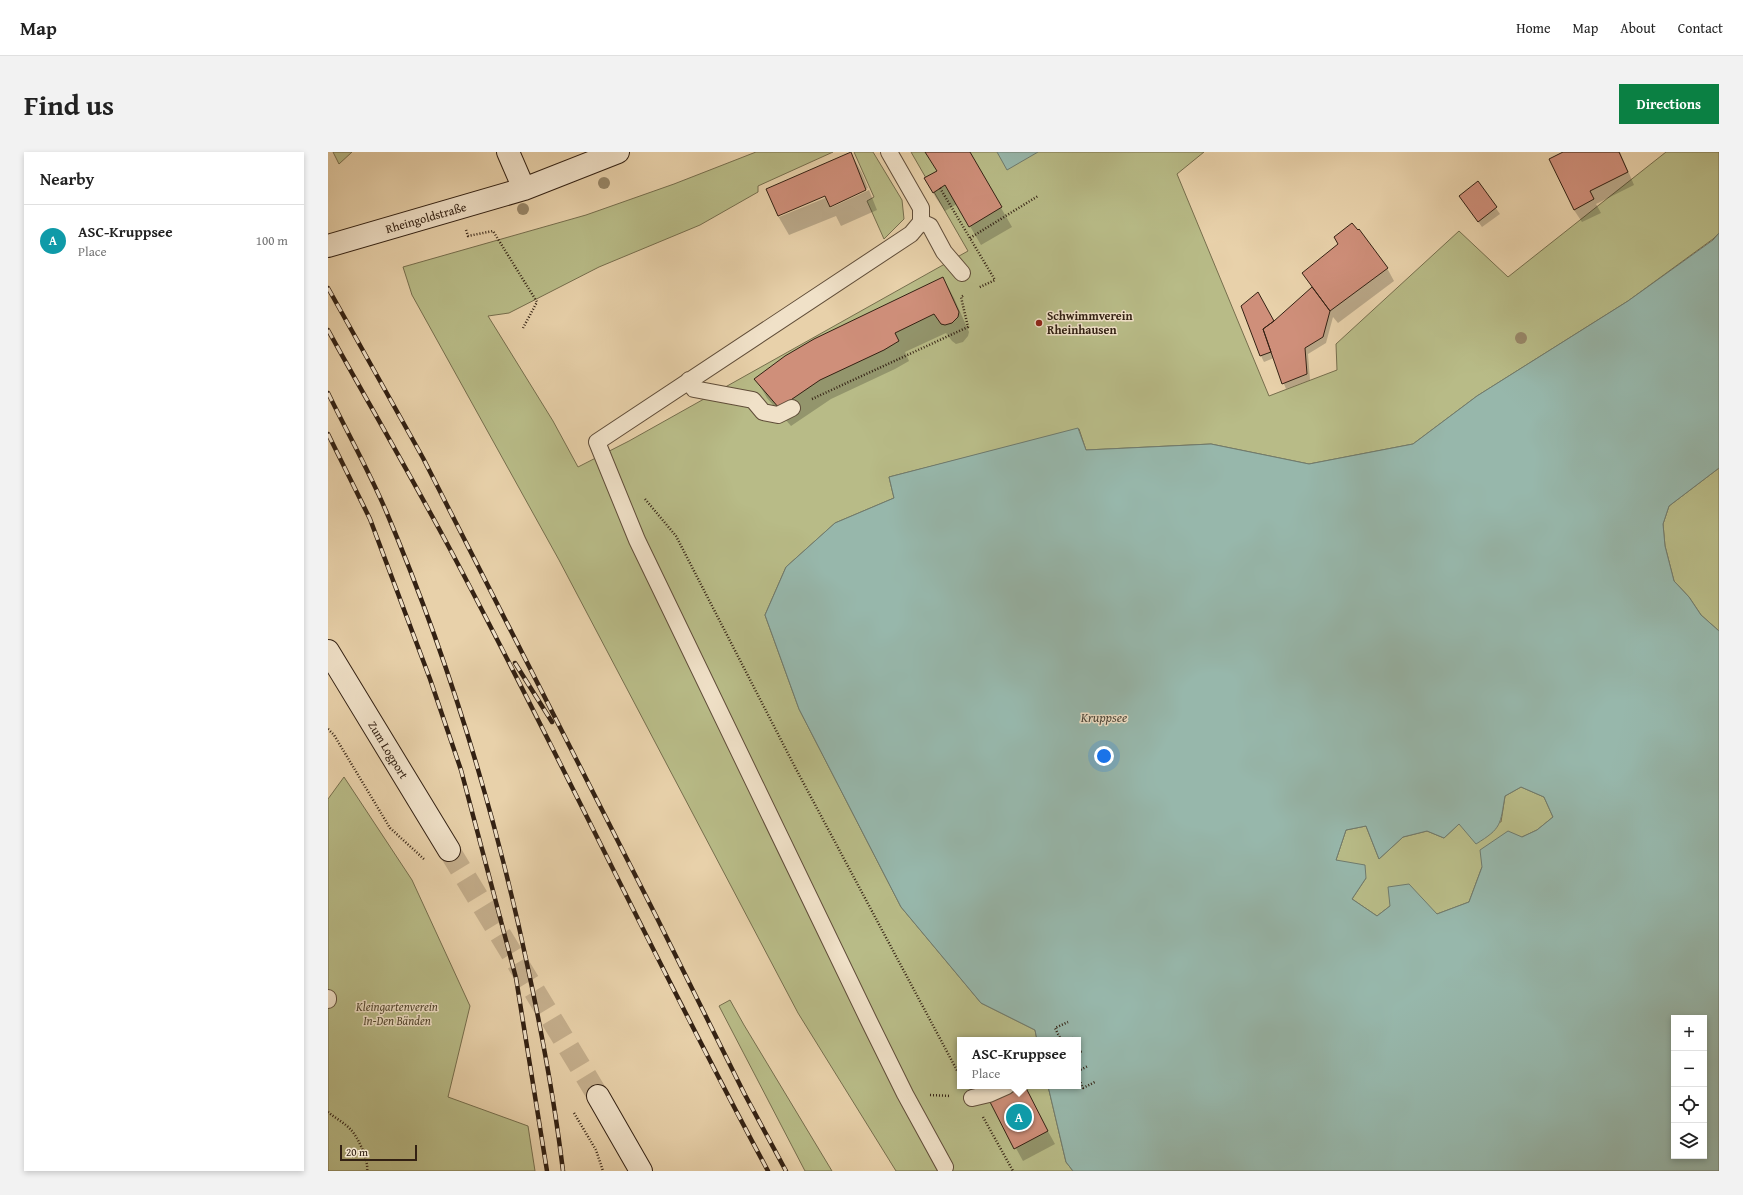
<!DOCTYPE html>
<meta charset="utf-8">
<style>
:root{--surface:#fff;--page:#f2f2f2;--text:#222;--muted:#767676;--line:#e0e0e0;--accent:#0b8043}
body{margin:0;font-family:"Gentium Book Plus",serif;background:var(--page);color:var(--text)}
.controls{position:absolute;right:12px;bottom:12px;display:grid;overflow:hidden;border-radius:0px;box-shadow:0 2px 6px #0003}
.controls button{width:36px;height:36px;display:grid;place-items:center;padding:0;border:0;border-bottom:1px solid var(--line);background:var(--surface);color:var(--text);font:20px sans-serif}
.scale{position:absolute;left:12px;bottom:10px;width:77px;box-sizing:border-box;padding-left:4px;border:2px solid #332113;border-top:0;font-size:11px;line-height:14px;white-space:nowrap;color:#332113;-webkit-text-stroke:3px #f0e1c8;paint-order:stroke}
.you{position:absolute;left:776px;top:604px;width:14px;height:14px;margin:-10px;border:3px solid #fff;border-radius:50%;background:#1a73e8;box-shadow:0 0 0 6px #1a73e833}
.badge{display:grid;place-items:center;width:26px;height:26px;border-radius:50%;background:var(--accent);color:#fff;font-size:13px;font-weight:700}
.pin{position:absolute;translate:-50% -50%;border:2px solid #fff;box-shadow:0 1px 4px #0006}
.popup{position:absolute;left:629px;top:885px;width:124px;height:52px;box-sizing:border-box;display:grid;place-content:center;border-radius:0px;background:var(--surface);filter:drop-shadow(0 1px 3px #0005);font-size:13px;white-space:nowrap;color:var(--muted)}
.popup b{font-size:15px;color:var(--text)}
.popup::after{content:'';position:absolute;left:50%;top:100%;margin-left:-8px;border:8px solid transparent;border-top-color:var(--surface)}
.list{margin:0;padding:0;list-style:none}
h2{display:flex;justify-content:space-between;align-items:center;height:52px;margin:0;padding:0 16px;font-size:17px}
h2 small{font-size:13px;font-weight:400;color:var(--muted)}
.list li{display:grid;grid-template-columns:26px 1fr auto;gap:12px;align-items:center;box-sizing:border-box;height:72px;padding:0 16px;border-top:1px solid var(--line)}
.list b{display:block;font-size:15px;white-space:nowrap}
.list p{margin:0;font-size:13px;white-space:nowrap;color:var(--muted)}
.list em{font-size:13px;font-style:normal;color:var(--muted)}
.icon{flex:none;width:22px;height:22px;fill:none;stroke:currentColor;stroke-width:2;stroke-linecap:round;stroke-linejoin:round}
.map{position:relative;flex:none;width:1391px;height:1019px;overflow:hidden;border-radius:0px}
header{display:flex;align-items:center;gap:24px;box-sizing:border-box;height:56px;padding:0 20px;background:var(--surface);border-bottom:1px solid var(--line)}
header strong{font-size:19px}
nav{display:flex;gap:22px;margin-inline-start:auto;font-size:14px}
.intro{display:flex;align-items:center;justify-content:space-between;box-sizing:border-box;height:96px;padding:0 24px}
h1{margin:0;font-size:28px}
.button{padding:10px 18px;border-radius:0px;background:var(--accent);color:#fff;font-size:14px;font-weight:700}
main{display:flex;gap:24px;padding:0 24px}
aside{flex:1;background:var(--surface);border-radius:0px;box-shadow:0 2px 6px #0003}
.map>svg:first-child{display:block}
.green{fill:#b8bb87;stroke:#766e4d}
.water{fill:#97b7ab;stroke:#6f7b6e;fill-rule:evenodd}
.shadow{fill:#0003;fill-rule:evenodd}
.building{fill:#cf8f7a;stroke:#332113}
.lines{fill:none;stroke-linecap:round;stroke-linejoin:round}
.secondary-tunnel{stroke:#c4ae8c;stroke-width:22;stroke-dasharray:22 11;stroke-linecap:butt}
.lane-casing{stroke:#604d39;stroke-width:18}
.secondary-casing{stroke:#332113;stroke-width:24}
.path{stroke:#332113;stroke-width:2.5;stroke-dasharray:1 2;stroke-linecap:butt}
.lane{stroke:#f0e1c8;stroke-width:16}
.secondary{stroke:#f0e1c8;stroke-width:22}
.rail-casing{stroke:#332113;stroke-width:4.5}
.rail{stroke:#f0e1c8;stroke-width:3;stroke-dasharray:9;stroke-linecap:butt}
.tree{fill:#978667}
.poi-dot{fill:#8f2418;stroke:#f0e1c8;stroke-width:1.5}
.labels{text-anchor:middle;stroke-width:3;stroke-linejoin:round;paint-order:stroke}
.street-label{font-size:12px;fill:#332113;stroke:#f0e1c8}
.poi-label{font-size:12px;font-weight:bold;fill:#332113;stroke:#f0e1c8;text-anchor:start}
.park-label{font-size:12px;font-style:italic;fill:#544830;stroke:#f0e1c8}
.water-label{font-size:13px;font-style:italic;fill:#4c4639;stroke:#f0e1c8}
</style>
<header>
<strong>Map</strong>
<nav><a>Home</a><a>Map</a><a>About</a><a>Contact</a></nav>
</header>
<div class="intro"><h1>Find us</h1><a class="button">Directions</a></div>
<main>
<aside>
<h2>Nearby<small></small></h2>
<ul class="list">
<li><span class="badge" style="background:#0f9aa8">A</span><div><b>ASC-Kruppsee</b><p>Place</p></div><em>100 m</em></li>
</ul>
</aside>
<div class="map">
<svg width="1391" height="1019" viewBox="0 0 1391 1019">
<rect width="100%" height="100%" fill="#e8d1aa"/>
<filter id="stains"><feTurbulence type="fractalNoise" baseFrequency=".005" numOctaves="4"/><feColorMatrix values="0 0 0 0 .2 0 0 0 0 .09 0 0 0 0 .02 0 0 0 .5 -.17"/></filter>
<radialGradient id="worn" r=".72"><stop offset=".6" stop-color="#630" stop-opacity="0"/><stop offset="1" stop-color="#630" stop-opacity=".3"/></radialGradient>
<path class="green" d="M5 0H24L11 12Z
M428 0H505L430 34V40L372 73 271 115 181 161 160 164 225 269 250 315 301 289 640 99 583 0H876L849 22 941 244 1009 218 1008 192 1131 79 1180 125 1338 0H1391V81L1385 87 1300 149 1149 244 1085 292 981 312 883 292 758 298 751 277 561 325 566 346 507 371 458 415 437 463 471 557 573 755 653 851 707 878 709 888H632V934H720L738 1010 745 1019H568L470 861 231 408 84 143 75 115 258 63 346 32Z
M526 0H545L574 48 576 67 556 87 539 49 546 45Z
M1391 316V479L1373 463 1361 445 1346 429 1337 394 1335 372 1341 354Z
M16 625 84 728 142 854 120 945 200 974 207 1019H0V647Z
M1193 635 1216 645 1225 665 1209 678 1194 685 1154 715 1141 750 1109 762 1062 754 1049 764 1024 747 1038 726 1008 708 1018 678 1038 674 1051 707 1075 685 1099 679 1116 686 1131 672 1173 670 1177 644Z
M402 848 416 873 504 1019H477L391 854Z"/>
<path class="water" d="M669 0H710L679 18Z
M1391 81V316L1341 354 1335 372 1337 394 1346 429 1361 445 1373 463 1391 479V1019H745L738 1010 720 934H750V888H709L707 878 653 851 573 755 471 557 437 463 458 415 507 371 566 346 561 325 750 276 758 298 883 292 981 312 1085 292 1149 244 1300 149 1385 88ZM1193 635 1216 645 1225 665 1209 678 1194 685 1180 679 1152 698 1154 715 1141 750 1109 762 1081 732 1060 735 1062 754 1049 764 1024 747 1038 726 1037 713 1008 708 1018 678 1038 674 1051 707 1075 685 1099 679 1116 686 1131 672 1148 692C1174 676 1172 673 1177 644ZM1346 866H1376V1004H1346Z"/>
<path class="shadow" d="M598 0H641L684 75 653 93 629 52 617 59 608 46 597 27 610 19Z
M1237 0H1292L1306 33 1268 52 1273 61 1254 70 1246 58Z
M523 1 534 21 540 36 502 54V56L541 38 549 58 513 74 508 64 461 83 450 64 439 38ZM501 42 502 44 451 65V62Z
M1150 31 1172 62 1154 75 1132 44Z
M1059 116 1066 129 1010 171 1005 165 998 191 980 202 982 228 958 237 946 206 936 210 933 204 914 154 946 171 984 136 975 121Z
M615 126 626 146 641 180 640 184 635 190 628 192 624 189 618 181 577 200 581 209 567 217 503 247 463 274 439 246 428 227Z
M695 934 727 992 695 1009 663 951Z"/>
<path class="building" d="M523 0 538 38 502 55 497 44 450 64 438 37Z
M597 0H642L674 55 641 75 617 33 605 41 596 26 609 19Z
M1235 0H1291L1300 20 1262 39 1266 47 1246 58 1221 7Z
M1150 29 1169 55 1150 70 1131 44Z
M1024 71 1030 78 1031 77 1060 116 1002 159 974 121 1010 92 1006 85Z
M615 125 631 160 630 165 624 171 617 173 613 172 606 162 567 181 571 189 556 198 492 228 451 256 426 227 457 204 486 187Z
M984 135 1002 159 995 185 977 196 979 222 954 232 935 177 946 169Z
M930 140 946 169 935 177 943 200 932 204 913 154Z
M693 934H697L720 979 686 997 662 950Z"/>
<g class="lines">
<path class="secondary-tunnel" d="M121 698 270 944"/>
<defs>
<path id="lane" d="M561 0 593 56V70L583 82 269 290 309 388 540 867 577 942 617 1015
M593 70 602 74 616 100 634 121
M361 228 366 237 425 248 435 260 450 263 464 256
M0 848V846
M644 946 661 942 679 934"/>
<path id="secondary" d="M180 0 196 37
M0 94 196 37 290 0
M0 499 121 698
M270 944 313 1019"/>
</defs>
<use href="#lane" class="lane-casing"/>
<use href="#secondary" class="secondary-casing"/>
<path class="path" d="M612 36 667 128 650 136
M138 78 140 84 165 79 209 150 195 176
M642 86 710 44
M484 247 640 175 633 145 636 143
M317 347 348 384 468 617 632 924
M0 577 6 583 62 676 97 708
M733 888 727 876 740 870
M742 888 747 885
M750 901 754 899
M750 919 760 914
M750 925 755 936 767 930
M602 943 623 944
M0 960C7 966 17 971 23 978 30 985 41 1009 39 1019
M246 961 268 998 275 1019
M655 965 685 1019"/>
<use href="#lane" class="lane"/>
<use href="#secondary" class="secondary"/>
<defs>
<path id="rail" d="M0 136 95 306 328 764 416 941 458 1019
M0 178C41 252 83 324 123 399 232 604 330 815 440 1019
M0 241C19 280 41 319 58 359 121 508 168 663 201 821 215 887 227 952 235 1019
M0 282 42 367 102 527 133 618 188 826 219 1019
M187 511 224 570"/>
</defs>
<use href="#rail" class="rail-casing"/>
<use href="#rail" class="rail"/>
</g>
<g class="tree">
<circle cx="276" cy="31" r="6"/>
<circle cx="195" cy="57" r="6"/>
<circle cx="1193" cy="186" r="6"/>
</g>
<circle class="poi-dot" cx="711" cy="171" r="4"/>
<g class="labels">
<g class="street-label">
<text transform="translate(98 66) rotate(-16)" y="4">Rheingoldstraße</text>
<text transform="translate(60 598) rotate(59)" y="4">Zum Logport</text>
</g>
<g class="poi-label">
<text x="719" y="168">Schwimmverein<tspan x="719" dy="14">Rheinhausen</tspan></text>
</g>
<g class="park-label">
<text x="69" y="859">Kleingartenverein<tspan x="69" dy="14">In-Den Bänden</tspan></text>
</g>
<g class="water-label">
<text x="776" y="570">Kruppsee</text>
</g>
</g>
<rect width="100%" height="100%" filter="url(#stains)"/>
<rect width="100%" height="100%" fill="url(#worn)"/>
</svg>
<div class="controls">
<button>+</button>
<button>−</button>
<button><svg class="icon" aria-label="locate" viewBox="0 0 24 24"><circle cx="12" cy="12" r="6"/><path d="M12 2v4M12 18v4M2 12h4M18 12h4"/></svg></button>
<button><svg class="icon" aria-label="layers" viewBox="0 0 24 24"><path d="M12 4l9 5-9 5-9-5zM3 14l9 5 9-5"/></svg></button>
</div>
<div class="scale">20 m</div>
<div class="you"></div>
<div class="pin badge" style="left:691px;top:965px;background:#0f9aa8">A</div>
<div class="popup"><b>ASC-Kruppsee</b>Place</div>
</div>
</main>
